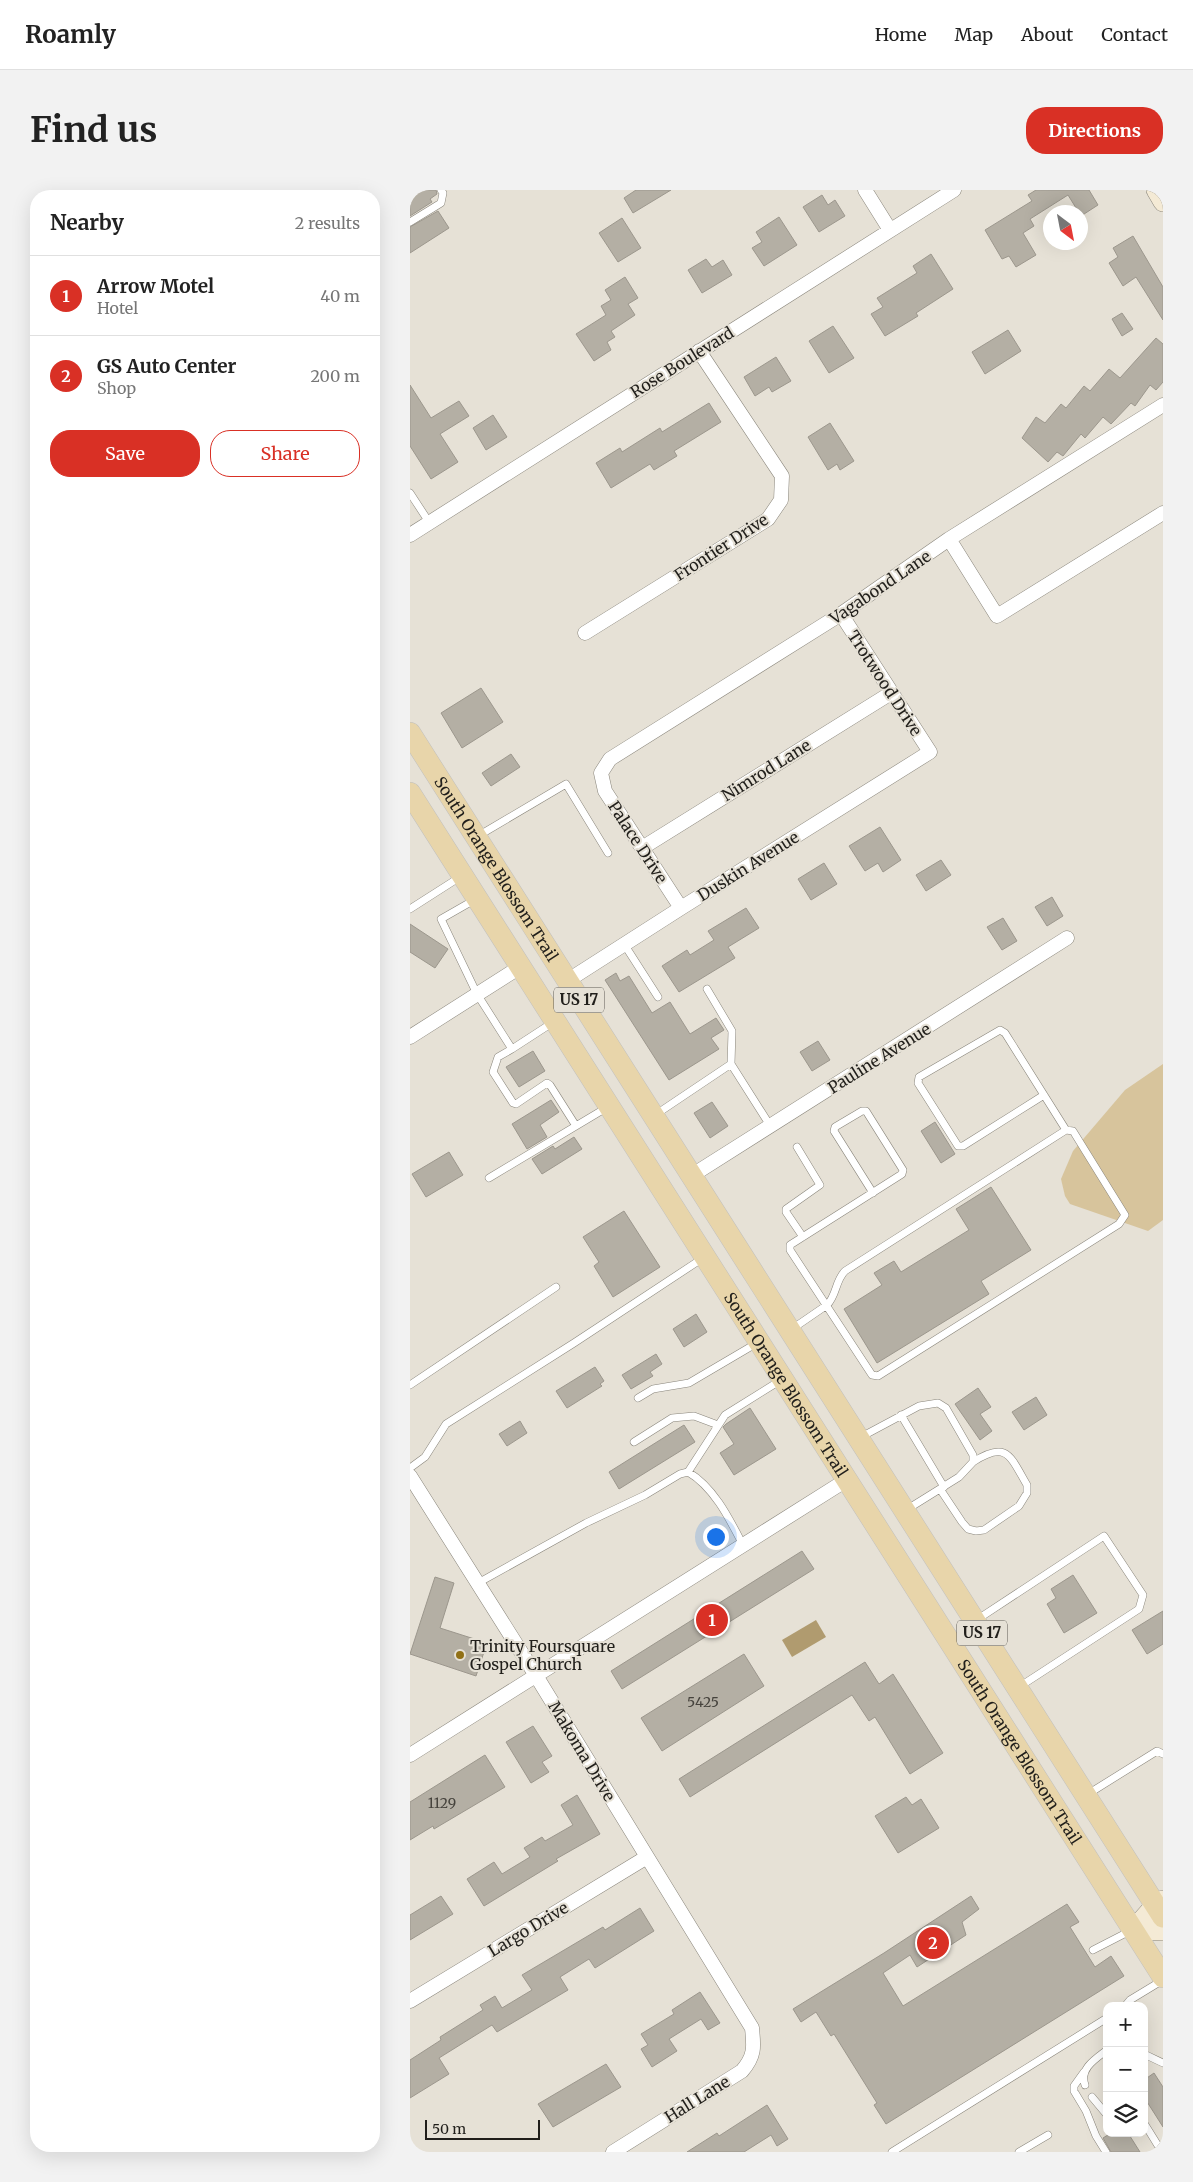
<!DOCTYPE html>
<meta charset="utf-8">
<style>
:root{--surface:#fff;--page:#f2f2f2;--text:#222;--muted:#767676;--line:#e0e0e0;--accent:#d93025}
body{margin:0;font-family:Merriweather,serif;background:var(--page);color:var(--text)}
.controls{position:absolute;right:15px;bottom:15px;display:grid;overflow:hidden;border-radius:10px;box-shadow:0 5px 20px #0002}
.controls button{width:45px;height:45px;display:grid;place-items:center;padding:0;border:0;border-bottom:1px solid var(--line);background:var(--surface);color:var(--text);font:25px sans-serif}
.compass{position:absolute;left:633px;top:15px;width:45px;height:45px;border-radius:50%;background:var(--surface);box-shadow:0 5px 20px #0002;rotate:148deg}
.scale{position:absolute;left:15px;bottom:12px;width:115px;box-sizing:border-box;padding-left:5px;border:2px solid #211f1b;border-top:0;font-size:14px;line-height:18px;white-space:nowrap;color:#211f1b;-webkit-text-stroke:4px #e6e1d6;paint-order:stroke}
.you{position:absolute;left:305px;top:1346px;width:18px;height:18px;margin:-12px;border:4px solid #fff;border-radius:50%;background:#1a73e8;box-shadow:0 0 0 8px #1a73e833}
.badge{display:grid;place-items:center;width:32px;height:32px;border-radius:50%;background:var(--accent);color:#fff;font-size:16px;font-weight:700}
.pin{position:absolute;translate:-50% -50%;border:2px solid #fff;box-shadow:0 1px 5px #0006}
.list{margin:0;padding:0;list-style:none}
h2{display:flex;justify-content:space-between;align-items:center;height:65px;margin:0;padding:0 20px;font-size:21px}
h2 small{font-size:16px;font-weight:400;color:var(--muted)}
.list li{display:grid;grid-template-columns:32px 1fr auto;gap:15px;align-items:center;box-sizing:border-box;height:80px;padding:0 20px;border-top:1px solid var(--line)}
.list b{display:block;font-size:19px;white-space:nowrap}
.list p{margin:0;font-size:16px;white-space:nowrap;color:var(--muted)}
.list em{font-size:16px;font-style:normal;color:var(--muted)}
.actions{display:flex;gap:10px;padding:15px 20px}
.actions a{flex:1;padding:11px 0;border:1px solid var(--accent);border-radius:20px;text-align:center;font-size:18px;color:var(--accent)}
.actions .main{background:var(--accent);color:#fff}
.icon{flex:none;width:28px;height:28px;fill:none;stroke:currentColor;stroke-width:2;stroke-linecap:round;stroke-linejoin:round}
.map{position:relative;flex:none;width:753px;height:1962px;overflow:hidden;border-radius:20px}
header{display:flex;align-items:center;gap:30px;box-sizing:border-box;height:70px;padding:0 25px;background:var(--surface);border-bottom:1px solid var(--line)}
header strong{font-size:24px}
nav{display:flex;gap:28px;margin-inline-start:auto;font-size:18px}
.intro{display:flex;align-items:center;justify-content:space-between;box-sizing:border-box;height:120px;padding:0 30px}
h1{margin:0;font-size:35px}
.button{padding:12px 22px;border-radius:20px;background:var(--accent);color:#fff;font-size:18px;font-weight:700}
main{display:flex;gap:30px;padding:0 30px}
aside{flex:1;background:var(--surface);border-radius:20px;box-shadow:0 5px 20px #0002}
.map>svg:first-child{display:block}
.green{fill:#d7c49c}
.water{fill:#b09b6f}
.building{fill:#b4afa4;stroke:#9c978d}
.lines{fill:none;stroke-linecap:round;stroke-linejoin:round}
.lane-casing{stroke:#89857b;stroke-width:8}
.street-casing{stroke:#89857b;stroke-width:15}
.secondary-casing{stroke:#89857b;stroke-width:20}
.primary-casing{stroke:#c1c0bf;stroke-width:22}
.lane{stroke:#fff;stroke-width:7}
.street{stroke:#fff;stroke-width:14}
.secondary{stroke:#f4ead5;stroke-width:19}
.primary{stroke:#e8d5aa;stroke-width:21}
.poi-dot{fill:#917016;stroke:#e6e1d6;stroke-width:2}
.labels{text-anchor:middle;stroke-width:4;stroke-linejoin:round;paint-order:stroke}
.number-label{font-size:14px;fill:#46433d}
.shield{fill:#e6e1d6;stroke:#5c5953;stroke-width:1}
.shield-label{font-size:15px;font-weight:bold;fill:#211f1b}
.street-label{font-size:16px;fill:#211f1b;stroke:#e6e1d6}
.poi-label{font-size:16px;fill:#211f1b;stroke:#e6e1d6;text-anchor:start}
</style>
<header>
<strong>Roamly</strong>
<nav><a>Home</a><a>Map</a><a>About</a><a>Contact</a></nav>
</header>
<div class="intro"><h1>Find us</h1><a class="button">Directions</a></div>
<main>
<aside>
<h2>Nearby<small>2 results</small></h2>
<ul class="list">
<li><span class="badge">1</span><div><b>Arrow Motel</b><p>Hotel</p></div><em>40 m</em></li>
<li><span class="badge">2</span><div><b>GS Auto Center</b><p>Shop</p></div><em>200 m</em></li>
</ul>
<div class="actions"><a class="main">Save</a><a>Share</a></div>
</aside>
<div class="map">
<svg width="753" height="1962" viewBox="0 0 753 1962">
<rect width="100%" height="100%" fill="#e6e1d6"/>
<path class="green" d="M753 874V1030L738 1041 660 1014 655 1006 651 989 663 961 715 900Z"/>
<path class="water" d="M406 1430 416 1447 382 1467 372 1450Z"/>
<path class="building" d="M0 0H26L27 4 20 9 22 12 0 26Z
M226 0H261L223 23 214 8Z
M626 0H679L688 15 671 26 658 5 620 29 624 36 613 43 626 65 606 77 599 66 592 69 575 40 622 11 618 5Z
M412 5 418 15 425 10 435 26 409 42 393 17Z
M28 21 39 38 0 63V37Z
M369 27 387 55 354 76 342 58 352 52 346 42Z
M212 28 231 58 208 72 189 43Z
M723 46 753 97V130L726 87 713 96 699 73 708 67 703 58Z
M521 64 543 99 506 123 508 126 475 146 461 124 473 117 467 108 507 83 503 76Z
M296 69 302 77 313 70 322 85 292 103 278 80Z
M215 87 228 108 218 114 225 125 201 141 205 147 197 152 201 160 184 171 166 144 196 125 191 116 201 110 195 100Z
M712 123 723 139 712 146 702 129Z
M423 136 444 168 419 183 399 151Z
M598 140 611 161 575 184 562 162Z
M746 148 753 154V192L746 200 740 195 725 216 721 213 701 234 693 227 675 248 671 244 653 266 647 262 638 272 612 248 626 227 635 233 651 214 656 218 674 196 680 201 699 179 710 188Z
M366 167 381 191 362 202 359 197 345 206 334 187Z
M0 195 21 228 49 211 59 226 30 244 48 272 21 289 0 256Z
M299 213 311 232 264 261 267 266 244 280 240 274 201 298 186 273 210 258 212 262 250 238 252 242Z
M83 225 97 247 76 260 63 238Z
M420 233 444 271 430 280 427 274 418 280 398 247Z
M71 498 93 532 52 558 31 523Z
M101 564 110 577 81 596 72 583Z
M470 637 491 670 473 682 468 673 455 681 439 656Z
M531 670 541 685 516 701 506 685Z
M414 673 427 694 401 710 388 689Z
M642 707 653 726 637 736 625 717Z
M336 718 349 738 318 757 325 768 269 802 252 776 277 760 280 765 304 750 298 741Z
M593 728 607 751 592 760 577 737Z
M0 734 38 759 25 778 0 762Z
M206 783 210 791 219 786 242 823 260 812 280 844 306 828 314 840 301 848 309 859 259 890 195 790Z
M408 851 420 870 402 881 390 862Z
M123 861 135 881 109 897 96 877Z
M141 910 149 922 130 935 137 947 117 959 102 934Z
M302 912 318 936 300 948 284 923Z
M525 932 545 964 531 973 511 941Z
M164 947 172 959 132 984 122 969 143 956 145 959Z
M39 962 53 985 16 1007 2 984Z
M581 997 621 1060 571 1091 579 1104 467 1173 434 1119 472 1095 464 1083 484 1071 491 1082 559 1040 546 1019Z
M214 1021 250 1077 203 1107 184 1076 189 1072 173 1047Z
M286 1124 297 1142 274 1157 263 1139Z
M246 1164 252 1174 240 1182 243 1186 221 1199 212 1185Z
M185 1177 194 1191 190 1194 192 1196 157 1218 146 1201Z
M568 1198 581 1217 570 1224 582 1241 570 1250 545 1214Z
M626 1207 637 1225 614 1240 602 1222Z
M340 1218 366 1259 324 1285 310 1263 324 1254 313 1237 316 1234Z
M110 1231 117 1243 97 1256 89 1244Z
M274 1235 285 1252 209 1299 199 1282Z
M392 1361 404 1379 212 1499 201 1481Z
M663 1385 687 1423 654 1443 637 1414 646 1408 641 1399Z
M25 1387 44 1393 30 1438 77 1453 66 1486 0 1464Z
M753 1421V1454L737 1464 722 1440Z
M334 1464 354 1496 252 1561 231 1528Z
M455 1472 469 1494 483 1484 533 1563 500 1584 465 1527 459 1531 442 1505 280 1607 269 1589Z
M123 1536 142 1566 132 1572 139 1582 121 1593 96 1552Z
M75 1565 95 1597 24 1639 23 1636 0 1650V1612Z
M167 1605 190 1644 146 1669 148 1671 74 1716 57 1689 84 1672 92 1684 120 1667 114 1658 132 1647 135 1651 163 1635 151 1615Z
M496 1607 502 1615 511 1609 529 1638 488 1663 465 1626Z
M31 1706 43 1724 0 1750V1725Z
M561 1706 569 1719 552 1732 556 1745 507 1777 500 1765 473 1783 493 1816 657 1714 669 1732 660 1737 685 1777 701 1766 714 1786 476 1934 464 1915 467 1913 424 1844 421 1846 406 1822 391 1832 383 1819 474 1763Z
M230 1718 244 1741 185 1778 179 1769 150 1787 158 1800 87 1842 82 1835 29 1868 39 1884 0 1908V1870L31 1850 30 1847 73 1820 70 1815 85 1806 92 1818 122 1800 112 1785 193 1737 195 1740Z
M290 1802 310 1833 298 1840 291 1829 259 1849 267 1861 242 1877 231 1859 238 1855 231 1844 264 1824 262 1820Z
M196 1874 211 1897 143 1937 128 1914Z
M744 1883 753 1897V1937L734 1907V1890Z
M357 1915 378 1949 367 1956 361 1945 334 1962H277L307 1943 309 1946Z
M701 1943H718L730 1962H701L693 1948Z"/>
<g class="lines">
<defs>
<path id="lane" d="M0 32 31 13 33 3 31 0
M0 303 19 332
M68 646 156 594 198 663
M66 709 31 729 67 804 102 859 142 833
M0 719 50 687
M214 754 248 807
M297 799 322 841 321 874 361 937
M102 859 88 867 83 882 103 913 106 914 137 893 140 895 166 936
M634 905 553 956H548L508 893 509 887 590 840 595 843 656 940
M245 925 321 874
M387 957 410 995 376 1019V1022L393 1047
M79 988 196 918
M382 1139 417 1115C427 1105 425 1091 435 1081L656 940 663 941 715 1025 709 1034 468 1186 462 1185 380 1060V1055L492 984 493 980 456 921H452L425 937 424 941 463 1003
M0 1195 146 1097
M228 1208 243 1199 279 1193 347 1153
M491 1225 534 1297
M451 1247 509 1216 528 1213 536 1218 563 1265V1272L549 1287 496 1320
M224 1252 262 1228 284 1226 308 1235
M0 1278 15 1267 36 1234 164 1153 293 1068
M278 1282 315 1225 371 1190
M530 1299 552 1332 558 1339 566 1341 574 1340 609 1316 617 1303V1295C600 1266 597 1250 563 1272
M68 1393 176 1333 235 1305 270 1284 278 1282C304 1297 320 1330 333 1355
M568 1429 694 1346 733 1405 729 1419 609 1497
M678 1604 747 1561 753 1564
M683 1760 720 1741
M715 1816 720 1810 753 1790
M734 1864 753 1873
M674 1882 664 1896V1901L676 1921 686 1946 696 1962
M675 1895C669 1879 685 1869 697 1860
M682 1907 697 1925
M734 1933 752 1962
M482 1962 697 1828
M609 1962 638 1945"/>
<path id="street" d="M455 0 480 40
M0 345 544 0
M539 349 587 426 753 323
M175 443 358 329 371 310 372 286 289 161
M232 658 481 503
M271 718 195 601 191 583 200 569 431 424 539 349 753 215
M157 791 271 718 520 562 431 424
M0 847 110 777
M281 986 657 748
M0 1286 125 1484 342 1838C344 1857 345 1866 332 1881L203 1962
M0 1565 438 1289
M0 1811 237 1667"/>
<path id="secondary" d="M746 0 753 12
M723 1740 745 1715 753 1710
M723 1740 753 1741"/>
<g id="primary">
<path id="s1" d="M0 543 753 1727"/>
<path id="s2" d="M0 603 753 1787"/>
</g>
</defs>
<use href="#lane" class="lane-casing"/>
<use href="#street" class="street-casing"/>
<use href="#secondary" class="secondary-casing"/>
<use href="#primary" class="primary-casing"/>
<use href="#lane" class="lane"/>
<use href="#street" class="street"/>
<use href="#secondary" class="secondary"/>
<use href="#primary" class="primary"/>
</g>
<circle class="poi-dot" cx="50" cy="1465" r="5"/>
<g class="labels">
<g class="number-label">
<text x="293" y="1517">5425</text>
<text x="32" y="1618">1129</text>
</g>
<g class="shield">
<rect x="144" y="797.5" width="50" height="25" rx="4"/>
<rect x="547" y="1430.5" width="50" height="25" rx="4"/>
</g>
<g class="shield-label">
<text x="169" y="815">US 17</text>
<text x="572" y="1448">US 17</text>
</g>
<g class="street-label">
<text transform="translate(272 172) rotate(-32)" y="6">Rose Boulevard</text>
<text transform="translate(311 357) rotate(-33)" y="6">Frontier Drive</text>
<text transform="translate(470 397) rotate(-34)" y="6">Vagabond Lane</text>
<text transform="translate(475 493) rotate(57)" y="6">Trotwood Drive</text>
<text transform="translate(356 580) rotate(-32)" y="6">Nimrod Lane</text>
<text transform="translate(228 652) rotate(57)" y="6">Palace Drive</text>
<text transform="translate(338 676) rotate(-32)" y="6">Duskin Avenue</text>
<text dy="6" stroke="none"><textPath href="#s1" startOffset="161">South Orange Blossom Trail</textPath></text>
<text transform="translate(469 868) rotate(-32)" y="6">Pauline Avenue</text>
<text dy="6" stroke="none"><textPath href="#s2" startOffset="701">South Orange Blossom Trail</textPath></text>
<text transform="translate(172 1561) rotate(59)" y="6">Makoma Drive</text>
<text dy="6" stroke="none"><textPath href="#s2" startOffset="1136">South Orange Blossom Trail</textPath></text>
<text transform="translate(118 1739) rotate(-31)" y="6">Largo Drive</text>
<text transform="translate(287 1909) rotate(-32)" y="6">Hall Lane</text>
</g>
<g class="poi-label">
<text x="60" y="1462">Trinity Foursquare<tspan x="60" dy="18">Gospel Church</tspan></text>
</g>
</g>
</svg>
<div class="controls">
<button>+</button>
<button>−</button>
<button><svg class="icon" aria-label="layers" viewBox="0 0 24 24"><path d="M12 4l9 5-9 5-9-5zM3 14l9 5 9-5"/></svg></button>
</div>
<svg class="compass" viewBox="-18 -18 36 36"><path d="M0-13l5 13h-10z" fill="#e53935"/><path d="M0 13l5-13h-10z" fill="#767676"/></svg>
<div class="scale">50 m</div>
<div class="you"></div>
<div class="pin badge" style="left:302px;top:1430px">1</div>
<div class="pin badge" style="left:523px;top:1753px">2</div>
</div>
</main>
